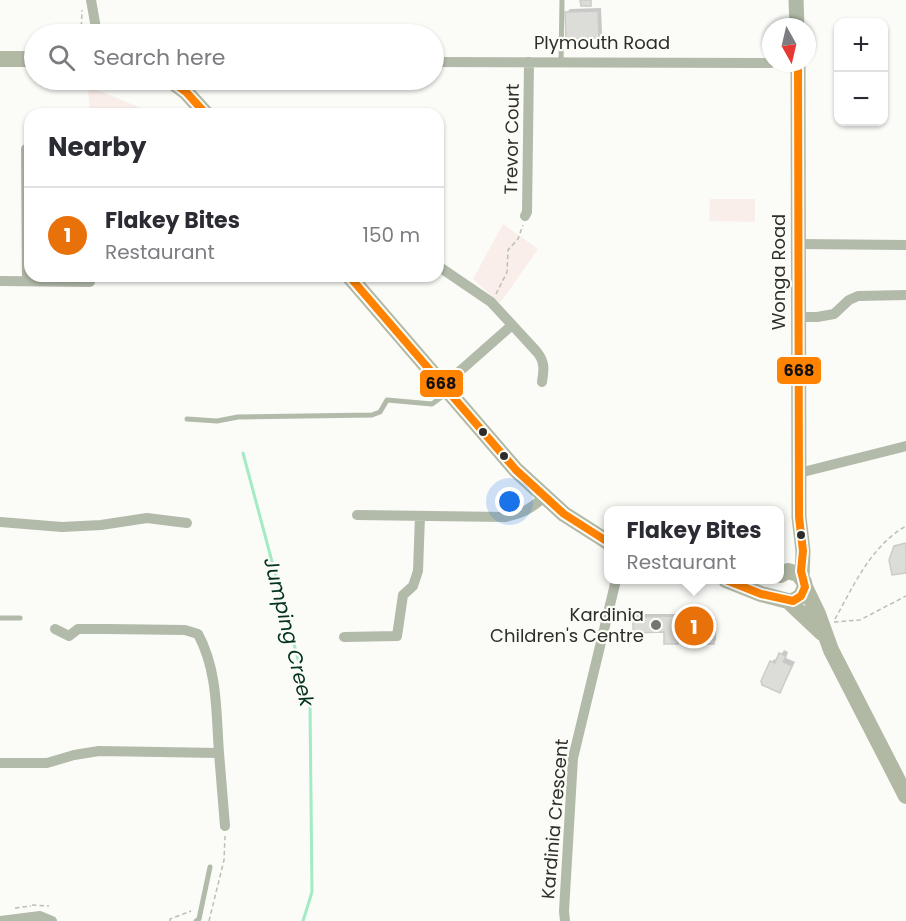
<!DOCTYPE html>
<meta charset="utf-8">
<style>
:root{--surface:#fff;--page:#f2f2f3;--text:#2b2b33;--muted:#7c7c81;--line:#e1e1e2;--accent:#0f766e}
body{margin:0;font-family:Poppins,sans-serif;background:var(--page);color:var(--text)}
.controls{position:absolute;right:18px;top:18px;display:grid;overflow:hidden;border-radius:12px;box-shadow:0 2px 4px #0004}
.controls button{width:54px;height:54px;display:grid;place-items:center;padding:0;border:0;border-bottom:2px solid var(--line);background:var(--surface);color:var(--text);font:30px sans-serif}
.compass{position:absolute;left:762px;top:18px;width:54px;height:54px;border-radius:50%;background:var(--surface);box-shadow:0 2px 4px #0004;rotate:172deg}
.you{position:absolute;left:510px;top:502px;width:21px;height:21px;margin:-15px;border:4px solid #fff;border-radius:50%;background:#1a73e8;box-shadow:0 0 0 9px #1a73e833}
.badge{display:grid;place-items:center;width:39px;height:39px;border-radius:50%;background:var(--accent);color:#fff;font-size:20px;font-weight:700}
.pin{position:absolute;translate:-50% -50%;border:3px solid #fff;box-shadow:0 2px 6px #0006}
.popup{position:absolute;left:604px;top:506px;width:180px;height:78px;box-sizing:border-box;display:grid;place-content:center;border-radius:12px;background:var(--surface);filter:drop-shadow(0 2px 4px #0005);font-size:20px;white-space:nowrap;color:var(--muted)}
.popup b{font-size:22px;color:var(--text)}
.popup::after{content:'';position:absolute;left:50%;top:100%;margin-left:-12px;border:12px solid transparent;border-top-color:var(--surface)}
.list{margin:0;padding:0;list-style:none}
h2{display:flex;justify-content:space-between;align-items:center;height:78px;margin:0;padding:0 24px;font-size:26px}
h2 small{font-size:20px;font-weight:400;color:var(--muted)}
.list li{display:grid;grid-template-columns:39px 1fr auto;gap:18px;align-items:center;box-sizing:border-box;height:96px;padding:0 24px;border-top:2px solid var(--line)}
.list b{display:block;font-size:22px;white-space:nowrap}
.list p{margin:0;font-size:20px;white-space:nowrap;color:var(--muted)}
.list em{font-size:20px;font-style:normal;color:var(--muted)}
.icon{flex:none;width:33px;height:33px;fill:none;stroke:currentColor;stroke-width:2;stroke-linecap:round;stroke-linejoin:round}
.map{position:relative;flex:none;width:906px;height:921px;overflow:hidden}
.search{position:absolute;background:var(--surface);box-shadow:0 2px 4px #0004;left:24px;top:24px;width:420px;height:66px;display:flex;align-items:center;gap:15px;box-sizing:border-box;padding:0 21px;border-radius:33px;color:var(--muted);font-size:22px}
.panel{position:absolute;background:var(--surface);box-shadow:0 2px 4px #0004;left:24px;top:108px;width:420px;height:174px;border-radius:18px}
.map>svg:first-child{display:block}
.green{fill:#f9eee9}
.shadow{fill:#0003}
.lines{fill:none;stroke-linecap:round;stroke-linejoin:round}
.stream{stroke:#a2ebc5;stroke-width:3}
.building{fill:#dcdcd9;stroke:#cccbc9;stroke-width:1.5}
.path{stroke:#babfb4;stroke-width:1.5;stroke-dasharray:4.5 3;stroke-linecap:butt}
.lane{stroke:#b2baa9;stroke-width:5}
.street{stroke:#b2baa9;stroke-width:10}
.secondary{stroke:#b0b9a6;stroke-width:15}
.primary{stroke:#b1b9a5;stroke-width:16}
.bus-1-casing{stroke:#fcfcf7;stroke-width:12}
.bus-1{stroke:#ff8200;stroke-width:8}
.bus-dot{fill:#2e2d2c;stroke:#fcfcf7;stroke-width:2}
.poi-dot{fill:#767573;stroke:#fcfcf7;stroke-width:2}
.labels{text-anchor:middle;stroke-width:4.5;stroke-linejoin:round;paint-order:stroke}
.street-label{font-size:18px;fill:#2e2d2c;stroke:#fcfcf7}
.poi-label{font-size:18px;fill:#2e2d2c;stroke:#fcfcf7;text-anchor:end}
.water-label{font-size:20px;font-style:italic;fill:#04331f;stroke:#fcfcf7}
.line-badge{stroke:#fcfcf7;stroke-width:2}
.pale-badge-label{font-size:16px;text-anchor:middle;font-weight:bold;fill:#111}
</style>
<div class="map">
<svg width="906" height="921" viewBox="0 0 906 921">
<rect width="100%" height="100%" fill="#fbfbf8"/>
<path class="green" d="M88 86 155 114H90Z
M710 199H755V222L709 221Z
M503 224 538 249 500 303 473 279Z"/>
<path class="shadow" d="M601 8 602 33 599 37 566 13 570 9Z
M638 614H681V639L678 642 666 631 635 617Z
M691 618 716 619V640L714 642 689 620Z
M784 650 788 652 786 658 795 662 780 692 771 662 775 659 778 660Z"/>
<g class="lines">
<path class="stream" d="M243 453 310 704 312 892 303 921"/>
</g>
<path class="building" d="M580 0H591V6H581Z
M598 11 599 38 566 39 565 12Z
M906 543V573L892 575 889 560 894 546Z
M678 616V644H664V632L633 633V617Z
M688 620H701L700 644 685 643Z
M701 620 714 621V644H700Z
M779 653 786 656 783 662 792 666 780 693 762 685 761 681 770 661 775 663Z"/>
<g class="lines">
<path class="path" d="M81 34 82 10
M496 294 507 272 508 250 518 239 523 225
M835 619C854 585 871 546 906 526
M834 622 860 620 906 596
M32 905 49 906
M15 908 31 906
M170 921V919L191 911
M209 921 224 860 225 836"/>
<path class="lane" d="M561 62 562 0
M187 419 217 421 238 417 372 415 380 412 387 400 432 404 447 393
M0 618H20
M196 921 199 919 210 867"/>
<path class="street" d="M91 0 97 34
M434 62 771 63
M785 63H798
M26 149 27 281
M525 216 527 212 529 62
M798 244 906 245
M438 266 491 302 537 352C545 362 544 369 542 382
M0 281 90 282
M798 317H817L834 314 849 300 858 296 906 295
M443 386 511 326
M799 473 906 446
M357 515 505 517C521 514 531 509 544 497
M0 522 62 527 101 525 147 518 187 523
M344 637 397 636 403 595 413 586 418 571 420 516
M219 753 225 826
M0 763H47L74 755 99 751 219 753C216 713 218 671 198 634L185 630 108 629H78L69 636 55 629
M0 921 40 916 52 921
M565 921 564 911 573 758 616 580"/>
<path class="secondary" d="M796 0 797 27
M798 63 799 517 803 551 802 578"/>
<path class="primary" d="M0 59H34
M170 80 186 92 206 114
M349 276 516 470 564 514 608 542
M726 580 761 594 788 601H793L801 596 805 587 804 582 798 574 788 571 780 575
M805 587 818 614 831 650 906 796
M788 601 822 633"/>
<defs>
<path id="bus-1" d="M170 80 186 92 206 114
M349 276 516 470 564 514 608 542
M726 580 761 594 793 601 801 596 805 587 801 571 803 551 799 517 798 63"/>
</defs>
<use href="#bus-1" class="bus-1-casing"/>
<use href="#bus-1" class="bus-1"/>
</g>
<g class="bus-dot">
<circle cx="483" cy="432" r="5"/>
<circle cx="504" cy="456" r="5"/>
<circle cx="801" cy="535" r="5"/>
</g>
<circle class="poi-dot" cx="656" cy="625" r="6"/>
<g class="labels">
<g class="street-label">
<text x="602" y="49">Plymouth Road</text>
<text transform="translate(512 139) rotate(-89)" y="6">Trevor Court</text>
<text transform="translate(779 272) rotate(-90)" y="6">Wonga Road</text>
<text transform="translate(555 819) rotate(-85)" y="6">Kardinia Crescent</text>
</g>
<g class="poi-label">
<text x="644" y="621">Kardinia<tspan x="644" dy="21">Children's Centre</tspan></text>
</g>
<g class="water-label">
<text transform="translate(289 632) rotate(76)" y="7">Jumping Creek</text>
</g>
</g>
<g class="line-badge">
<rect x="776" y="356" width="46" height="29" rx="6" fill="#ff8200"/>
<rect x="419" y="369" width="45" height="29" rx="6" fill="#ff8200"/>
</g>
<g class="pale-badge-label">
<text x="799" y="376">668</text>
<text x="441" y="389">668</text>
</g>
</svg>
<div class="controls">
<button>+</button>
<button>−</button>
</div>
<svg class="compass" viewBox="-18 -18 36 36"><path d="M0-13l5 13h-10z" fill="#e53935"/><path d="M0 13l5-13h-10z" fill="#7c7c81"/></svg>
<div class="you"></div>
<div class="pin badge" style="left:694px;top:626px;background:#e8710a">1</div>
<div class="popup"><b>Flakey Bites</b>Restaurant</div>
<div class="search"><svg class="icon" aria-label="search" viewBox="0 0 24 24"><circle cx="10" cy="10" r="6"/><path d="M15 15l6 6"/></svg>Search here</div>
<section class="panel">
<h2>Nearby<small></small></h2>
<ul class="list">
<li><span class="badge" style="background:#e8710a">1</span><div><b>Flakey Bites</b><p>Restaurant</p></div><em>150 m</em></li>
</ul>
</section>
</div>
